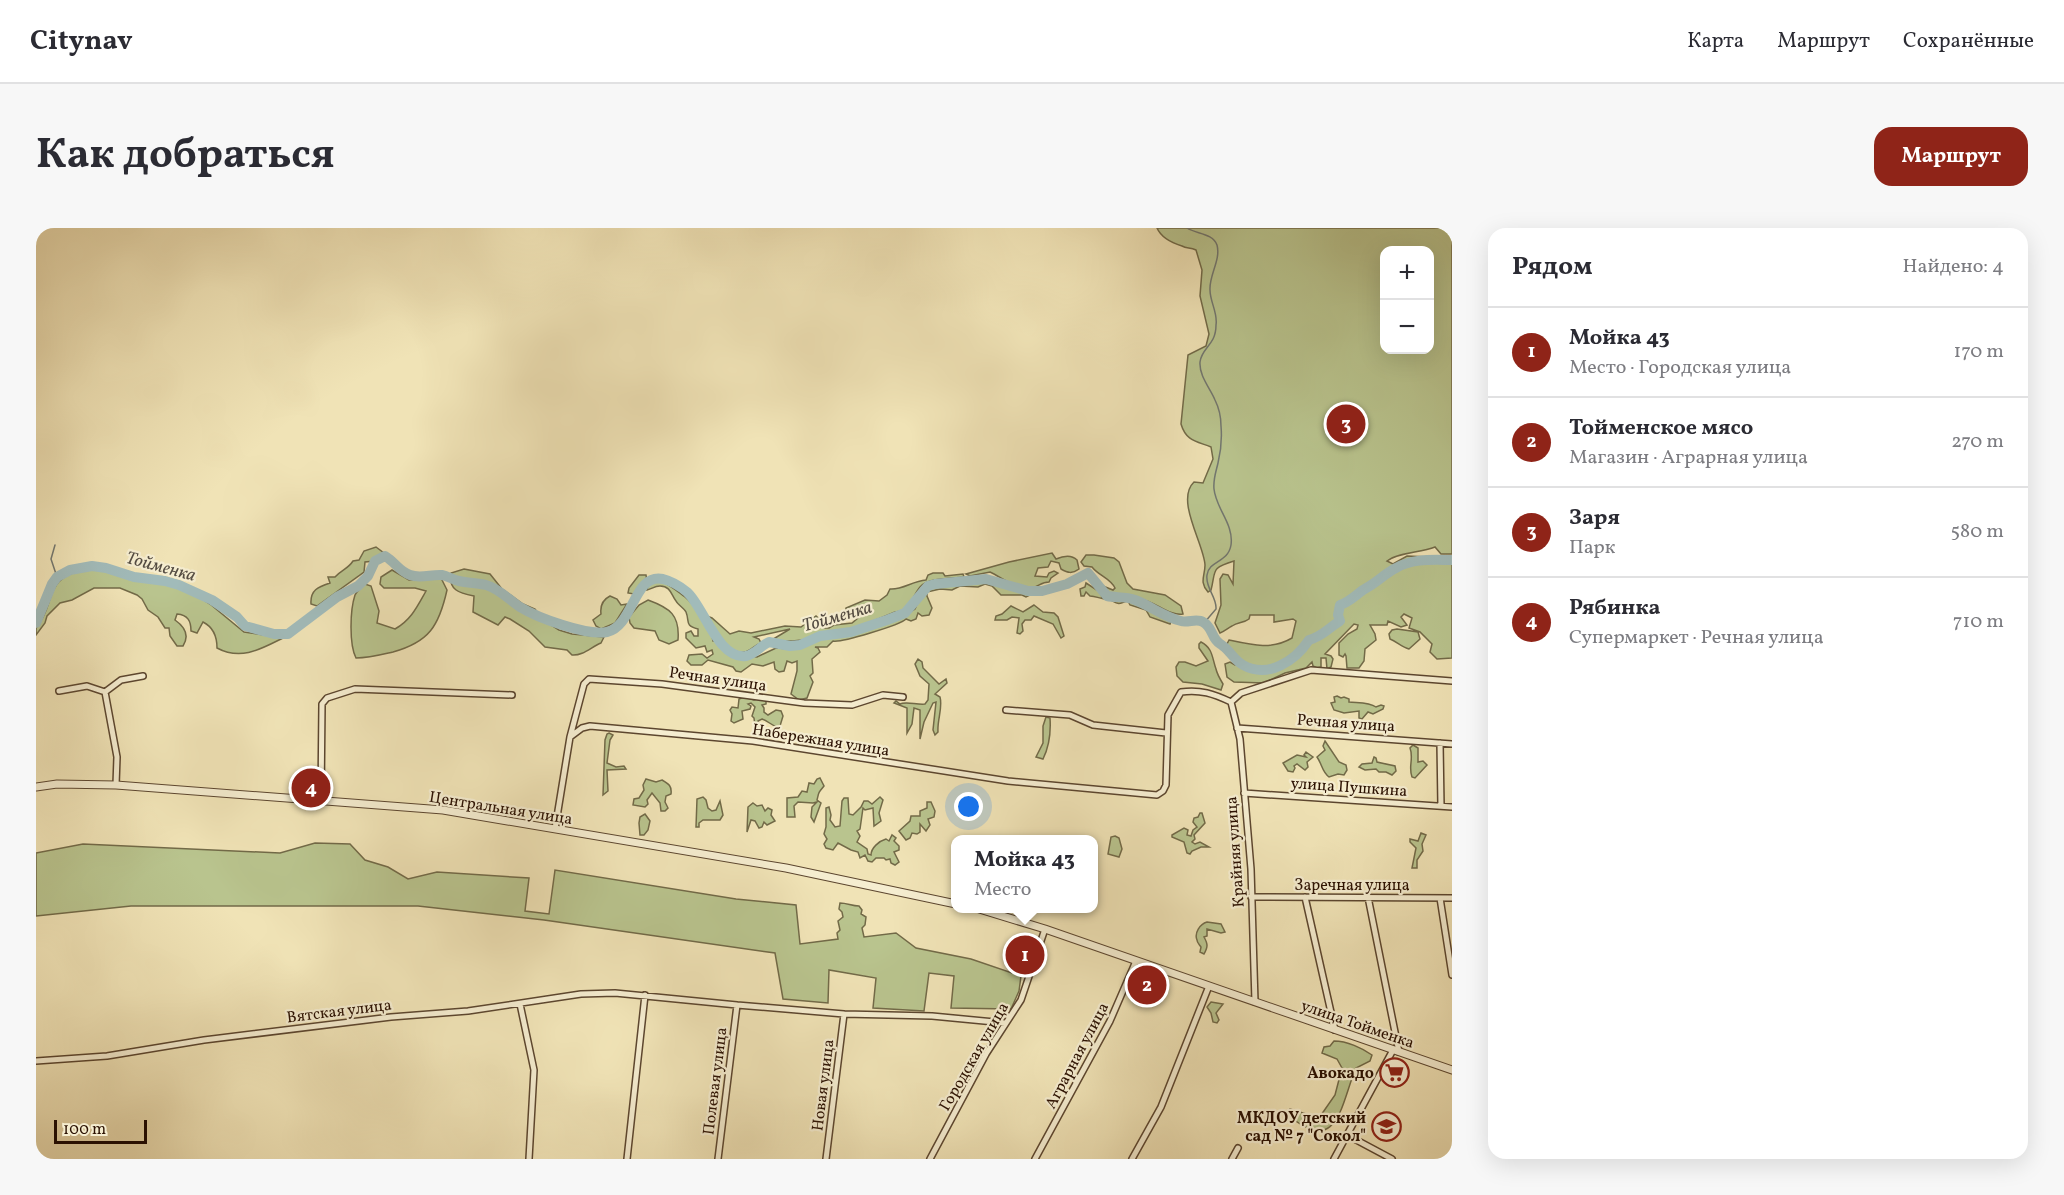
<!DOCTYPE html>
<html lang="ru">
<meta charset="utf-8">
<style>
:root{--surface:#fff;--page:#f7f7f7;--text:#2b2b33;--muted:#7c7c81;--line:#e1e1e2;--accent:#8f2418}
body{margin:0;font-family:Vollkorn,serif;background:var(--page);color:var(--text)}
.controls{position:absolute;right:18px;top:18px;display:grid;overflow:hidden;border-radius:12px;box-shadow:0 6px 24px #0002}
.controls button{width:54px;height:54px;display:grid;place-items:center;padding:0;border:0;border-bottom:2px solid var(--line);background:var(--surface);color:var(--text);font:30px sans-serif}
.scale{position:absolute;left:18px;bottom:15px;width:93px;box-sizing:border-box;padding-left:6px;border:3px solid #2b1102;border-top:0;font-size:16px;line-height:21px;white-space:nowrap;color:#2b1102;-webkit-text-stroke:4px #f5edd0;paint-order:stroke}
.you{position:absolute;left:933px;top:579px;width:21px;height:21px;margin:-15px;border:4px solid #fff;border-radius:50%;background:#1a73e8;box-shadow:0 0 0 9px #1a73e833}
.badge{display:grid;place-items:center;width:39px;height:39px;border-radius:50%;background:var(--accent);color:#fff;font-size:20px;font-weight:700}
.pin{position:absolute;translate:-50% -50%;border:3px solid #fff;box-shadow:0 2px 6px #0006}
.popup{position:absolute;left:915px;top:607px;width:147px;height:78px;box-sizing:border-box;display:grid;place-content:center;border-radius:12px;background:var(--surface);filter:drop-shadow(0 2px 4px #0005);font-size:20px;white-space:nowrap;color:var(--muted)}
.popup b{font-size:22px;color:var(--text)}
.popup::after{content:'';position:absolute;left:50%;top:100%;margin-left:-12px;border:12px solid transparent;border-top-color:var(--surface)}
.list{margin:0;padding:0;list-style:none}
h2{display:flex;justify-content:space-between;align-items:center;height:78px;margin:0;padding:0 24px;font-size:26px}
h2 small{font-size:20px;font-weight:400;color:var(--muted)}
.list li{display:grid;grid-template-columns:39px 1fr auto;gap:18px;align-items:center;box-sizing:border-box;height:90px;padding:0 24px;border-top:2px solid var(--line)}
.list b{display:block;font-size:22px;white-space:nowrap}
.list p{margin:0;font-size:20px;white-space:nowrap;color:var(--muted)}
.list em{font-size:20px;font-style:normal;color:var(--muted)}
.map{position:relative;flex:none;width:1416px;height:931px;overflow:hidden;border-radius:18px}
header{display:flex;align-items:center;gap:36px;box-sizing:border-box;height:84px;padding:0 30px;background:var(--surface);border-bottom:2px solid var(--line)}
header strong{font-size:28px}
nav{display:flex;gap:33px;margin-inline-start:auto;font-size:21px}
.intro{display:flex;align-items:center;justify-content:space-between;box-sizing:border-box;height:144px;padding:0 36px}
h1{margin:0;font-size:42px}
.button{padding:15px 27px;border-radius:18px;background:var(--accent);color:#fff;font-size:21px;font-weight:700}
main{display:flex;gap:36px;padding:0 36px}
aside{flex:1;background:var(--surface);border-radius:18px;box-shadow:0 6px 24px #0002}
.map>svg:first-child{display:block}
.green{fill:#b9c48e;stroke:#726a48;stroke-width:1.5;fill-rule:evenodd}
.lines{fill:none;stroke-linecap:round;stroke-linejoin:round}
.stream{stroke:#727770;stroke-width:1.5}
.river{stroke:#a1bbba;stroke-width:10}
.minor-casing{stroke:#5c462f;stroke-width:8}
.tertiary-casing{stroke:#5c462f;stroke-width:9}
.minor{stroke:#f5edd0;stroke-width:5}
.tertiary{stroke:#f5edd0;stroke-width:7}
.labels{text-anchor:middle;stroke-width:4.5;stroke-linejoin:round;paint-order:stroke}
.street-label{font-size:16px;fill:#2b1102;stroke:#f5edd0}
.poi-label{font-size:16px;font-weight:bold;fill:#2b1102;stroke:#f5edd0;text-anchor:end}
.water-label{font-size:18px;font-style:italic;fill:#544c42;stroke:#f5edd0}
</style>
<header>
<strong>Citynav</strong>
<nav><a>Карта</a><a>Маршрут</a><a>Сохранённые</a></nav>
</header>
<div class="intro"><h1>Как добраться</h1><a class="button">Маршрут</a></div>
<main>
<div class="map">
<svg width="1416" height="931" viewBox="0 0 1416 931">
<rect width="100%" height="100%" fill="#f0e3b6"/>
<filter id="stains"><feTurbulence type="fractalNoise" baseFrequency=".00333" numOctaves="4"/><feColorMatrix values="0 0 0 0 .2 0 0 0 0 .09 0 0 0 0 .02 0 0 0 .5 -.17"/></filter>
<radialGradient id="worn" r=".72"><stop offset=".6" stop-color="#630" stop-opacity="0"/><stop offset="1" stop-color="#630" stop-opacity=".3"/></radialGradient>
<path class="green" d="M1121 0H1416V326H1405L1399 319C1384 325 1363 324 1351 333L1357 336 1371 328 1416 330V430L1401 431 1394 424 1396 416 1384 404 1373 400 1376 390 1368 386 1365 389 1371 397 1365 399 1352 393 1351 397H1334L1339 406 1340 412 1329 421 1328 433 1323 440H1311L1310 428 1309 426 1307 429 1303 427V415L1312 406 1321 401 1322 397 1318 396 1289 426 1295 428 1297 431 1295 439 1291 441 1290 430H1285V439L1281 440 1277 438 1276 434 1270 440 1249 445 1228 455 1198 454 1191 449 1189 436 1194 434 1199 437 1201 434 1192 421 1191 416 1193 412C1216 417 1236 422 1256 410L1260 393 1257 391 1238 394V387H1214L1213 391C1208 395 1202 394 1196 398 1192 400 1189 403 1184 405L1179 395 1185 377 1184 351 1187 346 1192 347 1197 356 1198 333C1174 340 1180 343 1175 362L1172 364C1163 354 1169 348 1169 337 1168 316 1139 272 1158 254L1167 255 1177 231 1175 219C1160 213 1150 213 1145 196L1152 127 1170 118 1173 106 1164 68 1166 42 1160 22C1154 19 1151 21 1146 18 1136 15 1125 9 1121 0ZM1348 22H1394V122H1348Z
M340 319 348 325 339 333 329 334 328 344 281 378 275 376C274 362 282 359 294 355L292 349H299C305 342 312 341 317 333L323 332 328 323Z
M1016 325 1020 331C1027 328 1035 326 1041 332L1043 341C1036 346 1032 345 1025 341L1023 335 1015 333 1012 339 1002 340 999 348 1011 349 1013 345 1018 343 1022 345 1015 350 1013 354C1005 354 1002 359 995 360 979 361 967 350 954 344L934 348 930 346 973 334Z
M1050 327H1058L1078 330 1083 334 1091 355 1097 361 1129 367 1145 378 1147 386C1135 388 1123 377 1111 373 1097 369 1084 366 1069 366L1067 358 1077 362 1079 360C1074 350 1063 348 1056 339L1048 338 1045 334Z
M51 341H63L137 358 160 367 174 376 208 404 247 410C225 421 205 433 181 420 181 409 177 399 167 394L161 405 155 403C155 393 152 387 141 386L139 392C149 399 154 407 147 418H141L134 408 133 400H129L122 389 112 382 106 371 101 367 84 360H58L36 372 24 375 11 388 9 395 0 407V400C22 373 5 350 51 341Z
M428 341 454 346 466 361 487 376 499 381 507 392 523 402 536 406 568 409 565 415C555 419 547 428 536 427L531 422 509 419 493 403 474 391 469 389 462 397 437 384 438 368C423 365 412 362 415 345Z
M356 342 373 352 405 350 411 362C403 398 393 414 357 424 344 427 333 430 320 430 313 416 314 382 319 367 321 363 326 359 329 356L335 358 343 383 341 395 359 401C375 392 381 379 390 363L379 360H348L344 356 345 349Z
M897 345H907L909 348 927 346 928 349C915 351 893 349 884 359 878 366 876 376 868 382 866 384 862 383 859 384 823 400 774 416 734 413L754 401 718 409 723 411 725 415C718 417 715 423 708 424 692 427 679 401 669 392L668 387 676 390 694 406 703 403 715 405 749 398 765 399 780 388 789 396 788 400H793L798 397 816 395 822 390 821 387 811 390 809 388 810 380 829 372 843 373 851 367 854 361C867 362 876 353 890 352L892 347Z
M603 347H610L611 354 605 357 598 366 592 365 593 360Z
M623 352C633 356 641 363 649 369 655 374 658 379 665 383L668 396 675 403 677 413H684L690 419 691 425 707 431 712 428 721 429 740 420 759 421 788 408 817 405 866 389 879 381 886 365 898 358 954 353 966 359H973L996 366 990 369 986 367H965L956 358 949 356 942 359 924 358 916 362 904 361 891 364V368L896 380 893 387 886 388 882 385 880 391 875 393 870 391C864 397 805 415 797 413L791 419H779L782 420 784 424 776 431 777 445 774 448 777 454 771 470 763 472 755 466 761 443V433L756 435 751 433 748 443 743 444 739 441 738 434 727 438 716 436 705 444 700 443 697 439 672 432 666 437H655L651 433 653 427 666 426 671 430 677 426 676 422 671 424 669 418 660 420 650 410V405L655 403 658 408H662V401C648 397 654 394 650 384 648 380 642 377 640 373 635 367 635 358 624 358 619 358 615 361 611 362 612 354 616 353 623 352Z
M1050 355 1064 364 1066 369 1096 372 1132 391 1135 393 1134 396 1114 389 1110 382 1094 377 1092 373C1084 374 1085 379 1073 371 1066 372 1061 368 1054 368L1050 364 1048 368H1045L1044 361 1049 359Z
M574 368 581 371 585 377 591 376 579 395 565 401 560 398 557 392 565 386C564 378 566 372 574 368Z
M612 372C634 380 644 387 642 412L633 416 623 412 619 403 598 400 594 395 593 389 603 377Z
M998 377 1007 384 1018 385 1022 389 1028 408 1025 410 1017 396 998 388 995 392H989L986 396 987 403 984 406 981 405 983 390 976 389 971 392H959L960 388 966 386 975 378 987 384Z
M1361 401 1382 404 1384 411 1373 421C1366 419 1361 414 1354 411L1353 406 1356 402Z
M1165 414C1177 420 1176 430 1180 441 1181 446 1184 451 1187 456L1185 462 1166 456 1147 454 1141 448 1140 439 1143 434H1149L1160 438 1172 433 1163 420V416Z
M882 431 886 434 887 440 903 456 910 451 911 455 899 466 904 469C907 480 901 492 902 504L899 507 897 502 900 474 897 475 888 494 884 511V482L878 480 876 496 871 505V480L858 475 860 473 864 476C870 473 881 477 889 476L892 472 893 456 884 448 879 436Z
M1301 468 1305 470 1308 469 1313 471V474C1322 475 1333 474 1340 479L1345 477 1348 478 1347 481 1337 486 1332 484 1326 491 1323 490V483L1308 485 1298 482 1295 475 1299 474 1298 469Z
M708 469 718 472 725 470 730 473V476L726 477 728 480V484L732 487 740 482 745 483 747 488 744 498 741 499C735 497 732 493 726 491L722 493 725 504 723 508 720 507 718 490 716 488 719 479 715 475 712 476 715 478 714 481 706 483 707 491 698 495 695 493 696 486 694 482 696 479 702 480 703 471Z
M1010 489 1014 490C1015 505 1013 519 1007 531L1000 529 1007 515V498Z
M573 505 577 507 574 512 571 535 580 539 588 538 590 541 571 542 572 563 567 567 569 512 571 506Z
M1289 513 1303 534 1310 537 1311 542 1308 547 1302 546 1293 549C1286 544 1286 536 1281 529L1289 522 1287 518Z
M1377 517 1382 520V534L1387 533 1391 537 1379 550 1376 549C1372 539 1378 530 1374 520Z
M1270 524 1277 529 1271 534 1272 539 1269 542 1261 536 1258 538 1259 540 1257 544 1252 543 1247 535 1261 527 1270 529 1268 527Z
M1338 529 1340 530 1341 534 1359 538 1360 543 1356 547 1350 544H1343L1340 541 1329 542 1323 539 1326 536 1336 535Z
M784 550 788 558C781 567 784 561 781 572L785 575 778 594 775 589 776 579 781 574 777 575 762 574 758 578 759 589H751V570L762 569 766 563 771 564 773 555 778 556 781 551Z
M610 551 620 554 626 552C633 556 636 558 635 566L630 568 629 574 632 580 629 583H625L624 575 616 565 611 572 612 576 609 579 597 577 598 571 603 570 608 562 607 557Z
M667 569 670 572 672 580 676 583 680 582 684 573 687 587 684 592H667L663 595V599H660L661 571Z
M844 569 847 572 843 585 845 593 838 598 837 580 829 582 827 580 824 601 821 603 824 608 821 614 831 621 832 626 835 627C835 620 843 613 850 611L853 613 856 607 860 610 858 613 863 618V622L858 624 863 634 859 637 855 635 854 631 850 632 848 630H840L836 634 832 633 829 627 824 630 822 624 815 622 802 615 797 622 790 620 788 616 791 611 788 606 790 599V580L793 579 795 587 794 592 799 599 804 598 806 573 808 570H812L813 586 817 587 825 579 828 573H832L836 576Z
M891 574H895L899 583 898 589 892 591 894 597 890 603 884 596V604L881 606 876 605 874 610 870 612 863 603 874 593 875 588H884V583L891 580Z
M717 575 721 578 726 577 729 583 732 580 736 582 735 587 739 593 731 597 728 594 726 599 723 600 719 593 715 592 711 604 712 579Z
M1164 585H1166L1169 595 1158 607 1159 611 1156 614 1159 616 1164 614 1173 619H1165L1156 623 1154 626 1151 625 1148 614 1136 609V607L1148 600 1152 602 1151 607 1155 608 1157 602 1161 599 1157 594 1158 590 1162 589Z
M609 586 614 593 612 602 608 607H604L603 595 604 589Z
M1385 605 1390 607 1386 616 1387 623 1381 632V640H1376L1380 620 1374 614V611L1382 613Z
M1079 608 1083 610 1086 621 1083 629 1072 626 1075 609Z
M279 615 314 616 329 632 352 639 372 651 401 644 493 650 489 683 513 686 519 642 700 671 760 677 764 716 802 711 801 705 804 702 802 693 807 689 806 684 803 681 804 675C811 675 816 678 823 678L826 682 825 686 830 689 829 697 826 700 828 709 860 705 880 720 935 731 985 748 983 763 975 781 915 780 918 748 893 745 888 783 837 780 840 750 793 742 792 775 747 771 739 725 508 692 382 678H95L0 688V625L47 616 244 625Z
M1171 694 1185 696 1189 704 1185 705 1171 701V708L1168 709C1172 716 1172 719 1168 726L1164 724 1165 719C1164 717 1161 715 1161 712 1158 705 1164 696 1171 694Z
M1175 774 1187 776 1180 785 1183 792 1181 795 1177 794 1175 785 1171 779Z
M1298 813C1311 813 1326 820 1336 827L1334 833 1320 840C1305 874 1303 930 1252 887L1254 881 1283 890 1299 867 1306 840 1301 831 1286 825 1288 819 1294 818Z"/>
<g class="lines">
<path class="stream" d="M1151 0C1160 6 1177 5 1181 17 1185 32 1173 47 1174 62 1174 74 1182 85 1180 97 1180 101 1179 107 1177 111 1173 119 1165 124 1164 134 1163 148 1174 160 1179 172 1183 180 1185 190 1185 198 1186 210 1185 223 1182 235 1180 244 1177 251 1178 261 1180 281 1198 296 1195 317 1192 335 1173 332 1171 347 1169 360 1181 369 1180 381L1168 395
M19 317 15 331 21 349"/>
<path class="river" d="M0 395 16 356 21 349 34 342 56 338 70 340 98 349 129 353 143 357 176 372 201 389 209 398 238 406H252L301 369 322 358 332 348 339 333 349 328C359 334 363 343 374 347 384 351 396 346 406 347 412 348 417 352 423 353 432 355 442 355 450 357 464 361 473 372 484 379 502 390 551 408 571 404 598 398 597 345 627 351 635 353 645 359 651 364 668 379 682 432 710 428 720 426 724 418 733 414L754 418 764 417 784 408 815 404 851 392 869 385 892 358 899 356 950 351 992 363H1006L1031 356 1052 345 1071 368C1080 370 1089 368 1099 372 1115 378 1128 389 1145 393 1152 395 1161 390 1167 394 1175 398 1175 406 1180 412 1183 416 1184 415 1187 418 1195 424 1198 432 1207 437 1232 451 1259 433 1273 412 1287 408 1291 401 1304 393L1302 387 1304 377C1316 373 1322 364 1332 359 1342 353 1350 345 1360 340 1377 330 1397 332 1416 332"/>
<defs>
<path id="minor" d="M23 463 51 458 69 464 85 452 107 448
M69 464 81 529 80 557
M1195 474 1204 511 1215 641 1219 774
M1195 474 1205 465 1275 442 1416 453
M970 482 1034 487 1057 497 1130 505
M1201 500 1416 516
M534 509 548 456 553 451 626 456 768 475 816 477 847 467 867 469
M1404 515 1405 578
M1208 565 1416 579
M285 572 286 476 291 470 319 461 476 467
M519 601 534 509 546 500 554 498 717 513 972 553 1121 567 1127 563 1130 557 1132 487 1145 464C1164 461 1178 466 1195 474
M1215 669 1416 670
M1269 669 1299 802
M1332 669 1363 824
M1404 670 1416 747
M484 776 498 842 493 931
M0 833 71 828 168 812 355 789 432 783 545 766 579 765 701 777 808 786 896 788 969 795
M1311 907 1356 931
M591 931 609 767
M682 931 701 777
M790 931 808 786
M894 931 950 826 985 772 1009 701
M999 931 1074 793 1100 733
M1096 931 1125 879 1173 758
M1196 931 1202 920
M1298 931 1357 822"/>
<path id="tertiary" d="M0 559 21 556 80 557 407 582 750 640 920 676
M940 680 1009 701 1416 842"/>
</defs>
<use href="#minor" class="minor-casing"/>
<use href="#tertiary" class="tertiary-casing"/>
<use href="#minor" class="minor"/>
<use href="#tertiary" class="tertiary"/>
</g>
<defs>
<symbol id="supermarket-ring" viewBox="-11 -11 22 22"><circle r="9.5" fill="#f5edd0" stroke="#8f2418" stroke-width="1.5"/><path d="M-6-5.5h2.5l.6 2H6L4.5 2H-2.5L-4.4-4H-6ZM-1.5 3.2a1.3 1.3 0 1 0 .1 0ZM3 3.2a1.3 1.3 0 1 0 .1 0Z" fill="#8f2418"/></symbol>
<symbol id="school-ring" viewBox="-11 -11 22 22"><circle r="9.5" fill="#f5edd0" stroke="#8f2418" stroke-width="1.5"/><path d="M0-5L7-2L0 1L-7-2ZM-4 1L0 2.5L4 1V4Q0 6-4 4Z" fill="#8f2418"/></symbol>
</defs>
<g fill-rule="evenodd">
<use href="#supermarket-ring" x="1342" y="828" width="33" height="33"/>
<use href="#school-ring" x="1334" y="882" width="33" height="33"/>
</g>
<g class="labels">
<g class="street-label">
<text transform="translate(682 450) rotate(8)" y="6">Речная улица</text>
<text transform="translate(1310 494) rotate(4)" y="6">Речная улица</text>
<text transform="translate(785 511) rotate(9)" y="6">Набережная улица</text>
<text transform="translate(1313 558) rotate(4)" y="6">улица Пушкина</text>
<text transform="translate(465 579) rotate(9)" y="6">Центральная улица</text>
<text transform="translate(1198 624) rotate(-94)" y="6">Крайняя улица</text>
<text x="1316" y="662">Заречная улица</text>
<text transform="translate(303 782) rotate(-7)" y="6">Вятская улица</text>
<text transform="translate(1322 795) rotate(19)" y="6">улица Тойменка</text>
<text transform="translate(1040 827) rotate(-62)" y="6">Аграрная улица</text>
<text transform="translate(937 828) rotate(-60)" y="6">Городская улица</text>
<text transform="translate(678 853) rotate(-83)" y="6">Полевая улица</text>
<text transform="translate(786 857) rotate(-83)" y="6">Новая улица</text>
</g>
<g class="poi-label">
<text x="1338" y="850">Авокадо</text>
<text x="1330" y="895">МКДОУ детский<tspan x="1330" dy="18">сад № 7 "Сокол"</tspan></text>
</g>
<g class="water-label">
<text transform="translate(125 338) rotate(15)" y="6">Тойменка</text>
<text transform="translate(801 388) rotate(-16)" y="6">Тойменка</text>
</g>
</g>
<rect width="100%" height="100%" filter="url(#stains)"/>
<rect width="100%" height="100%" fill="url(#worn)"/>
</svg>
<div class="controls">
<button>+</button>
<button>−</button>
</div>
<div class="scale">100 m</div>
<div class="you"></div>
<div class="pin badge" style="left:989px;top:727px">1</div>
<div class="popup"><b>Мойка 43</b>Место</div>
<div class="pin badge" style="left:1111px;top:757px">2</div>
<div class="pin badge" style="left:1310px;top:196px">3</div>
<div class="pin badge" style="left:275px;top:560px">4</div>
</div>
<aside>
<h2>Рядом<small>Найдено: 4</small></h2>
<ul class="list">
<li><span class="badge">1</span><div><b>Мойка 43</b><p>Место · Городская улица</p></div><em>170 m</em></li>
<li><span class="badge">2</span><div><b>Тойменское мясо</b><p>Магазин · Аграрная улица</p></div><em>270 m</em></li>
<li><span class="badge">3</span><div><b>Заря</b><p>Парк</p></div><em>580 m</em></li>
<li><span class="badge">4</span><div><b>Рябинка</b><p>Супермаркет · Речная улица</p></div><em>710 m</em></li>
</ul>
</aside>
</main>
